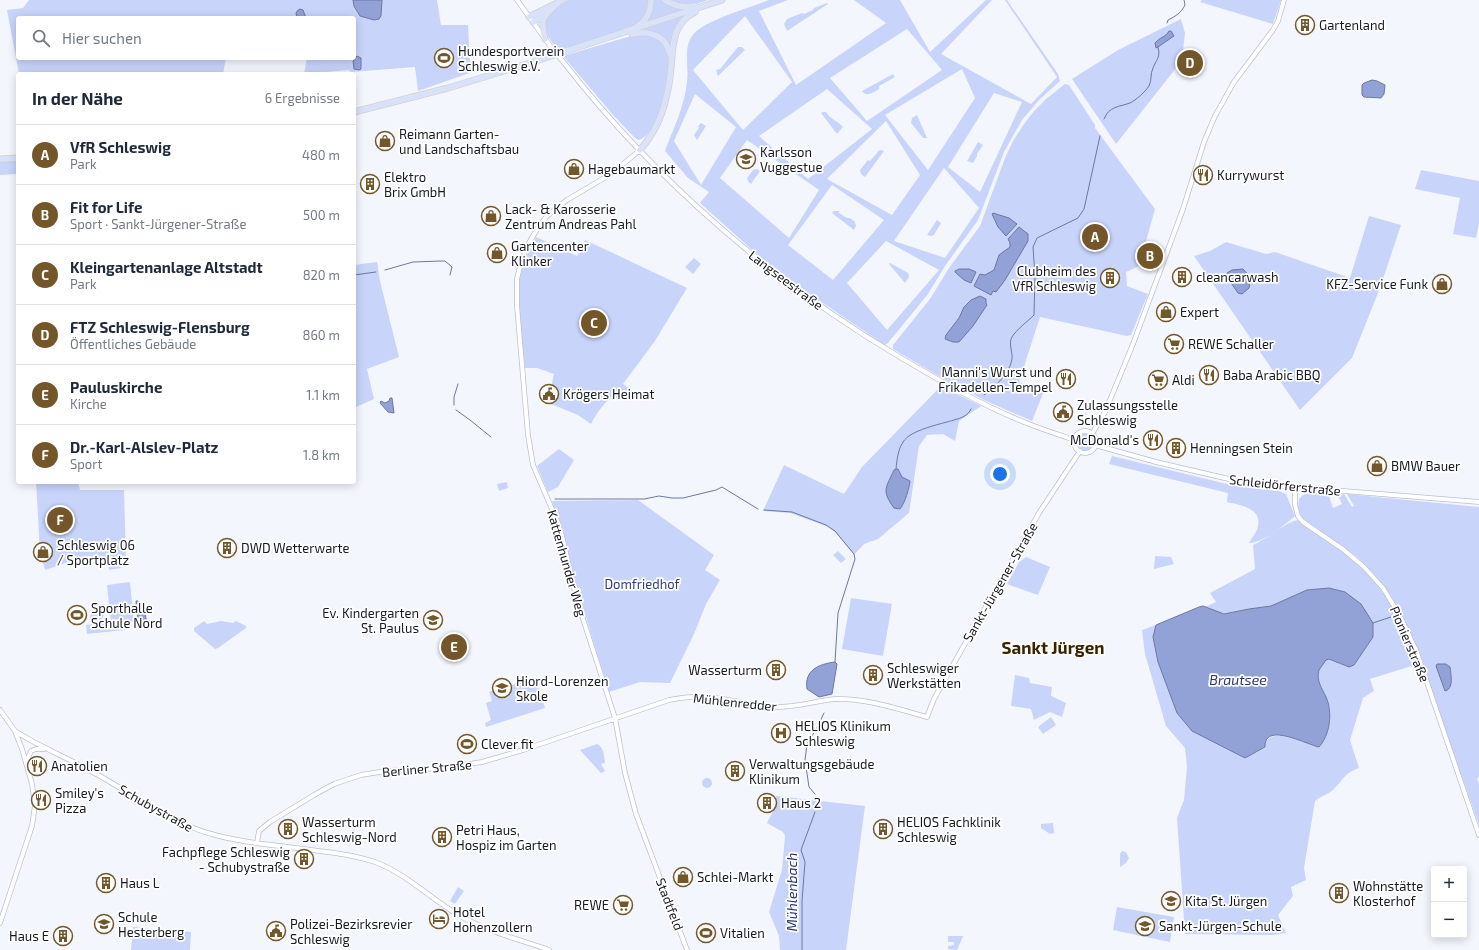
<!DOCTYPE html>
<html lang="de">
<meta charset="utf-8">
<style>
:root{--surface:#fff;--page:#f6f6f7;--text:#1f2937;--muted:#747a83;--line:#e0e1e3;--accent:#73572a}
body{margin:0;font-family:"Exo 2",sans-serif;background:var(--page);color:var(--text)}
.controls{position:absolute;right:12px;bottom:12px;display:grid;overflow:hidden;border-radius:4px;box-shadow:0 2px 10px #0003}
.controls button{width:36px;height:36px;display:grid;place-items:center;padding:0;border:0;border-bottom:1px solid var(--line);background:var(--surface);color:var(--text);font:20px sans-serif}
.you{position:absolute;left:1000px;top:474px;width:14px;height:14px;margin:-10px;border:3px solid #fff;border-radius:50%;background:#1a73e8;box-shadow:0 0 0 6px #1a73e833}
.badge{display:grid;place-items:center;width:26px;height:26px;border-radius:50%;background:var(--accent);color:#fff;font-size:13px;font-weight:700}
.pin{position:absolute;translate:-50% -50%;border:2px solid #fff;box-shadow:0 1px 4px #0006}
.list{margin:0;padding:0;list-style:none}
h2{display:flex;justify-content:space-between;align-items:center;height:52px;margin:0;padding:0 16px;font-size:17px}
h2 small{font-size:13px;font-weight:400;color:var(--muted)}
.list li{display:grid;grid-template-columns:26px 1fr auto;gap:12px;align-items:center;box-sizing:border-box;height:60px;padding:0 16px;border-top:1px solid var(--line)}
.list b{display:block;font-size:15px;white-space:nowrap}
.list p{margin:0;font-size:13px;white-space:nowrap;color:var(--muted)}
.list em{font-size:13px;font-style:normal;color:var(--muted)}
.icon{flex:none;width:22px;height:22px;fill:none;stroke:currentColor;stroke-width:2;stroke-linecap:round;stroke-linejoin:round}
.map{position:relative;flex:none;width:1479px;height:950px;overflow:hidden}
.search{position:absolute;background:var(--surface);box-shadow:0 2px 10px #0003;left:16px;top:16px;width:340px;height:44px;display:flex;align-items:center;gap:10px;box-sizing:border-box;padding:0 14px;border-radius:4px;color:var(--muted);font-size:15px}
.panel{position:absolute;background:var(--surface);box-shadow:0 2px 10px #0003;left:16px;top:72px;width:340px;height:412px;border-radius:4px}
.map>svg:first-child{display:block}
.green{fill:#c9d4fa;fill-rule:evenodd}
.water{fill:#92a1d6;stroke:#6d789f}
.lines{fill:none;stroke-linecap:round;stroke-linejoin:round}
.stream{stroke:#6d789f;stroke-width:1}
.tertiary-casing{stroke:#bac0d3;stroke-width:5.5}
.primary-casing{stroke:#d1d1d2;stroke-width:7}
.tertiary{stroke:#fff;stroke-width:4}
.primary{stroke:#dae2fa;stroke-width:5.5}
.tertiary-bridge-casing{stroke:#bac0d3;stroke-width:5.5;stroke-linecap:butt}
.tertiary-bridge{stroke:#fff;stroke-width:4}
.labels{text-anchor:middle;stroke-width:3.5;stroke-linejoin:round;paint-order:stroke}
.poi-label{font-size:13px;fill:#171920;stroke:#fff;text-anchor:start}
.street-label{font-size:13px;fill:#171920;stroke:#fff}
.park-label{font-size:13px;fill:#2f3c7c;stroke:#fff}
.water-label{font-size:14px;font-style:italic;fill:#2a3675;stroke:#fff}
.district-label{font-size:17px;font-weight:bold;fill:#392400;stroke:#fff}
</style>
<div class="map">
<svg width="1479" height="950" viewBox="0 0 1479 950">
<rect width="100%" height="100%" fill="#f4f6fe"/>
<path class="green" d="M29 0H353L354 6 381 16 382 0H437L441 25H468L470 62 481 69 418 91 415 67 352 72 348 70 304 74 307 58H354V18H306V17L296 13 297 18H18V58H226L223 74H19L7 10 23 8Z
M568 0H650C650 10 644 17 637 24L560 52C551 42 543 32 544 19L559 5Z
M653 0H663L688 9 641 25Z
M669 0H708C693 6 684 6 669 0Z
M769 0H788L759 11 796 85 886 23 854 0H900L930 52 986 0H992L941 54 1031 104 1057 77 1005 0H1007L1058 74 1060 81 1039 100 1022 120 1004 152 978 220 945 266 928 294 888 343 885 345 799 287 760 257 700 203 709 192 688 178 665 151C673 129 685 106 687 81 689 67 683 49 692 36 701 21 752 7 769 0ZM745 16 792 82 743 130 693 70ZM907 29 942 70 867 121 830 78ZM962 69 975 98 928 170 885 115ZM827 89 872 129 808 179 759 136ZM994 93 1022 102 980 192 948 167ZM695 94 736 127 701 185 674 141ZM886 121 920 175 892 215 827 179ZM747 140 819 190 789 238 720 178ZM944 168 979 208 945 258 894 241ZM832 185 884 220 833 280 788 245ZM886 241 939 270 887 330 847 283Z
M1202 0H1281L1273 24 1200 2Z
M827 3 828 4 787 31 784 24 787 19 802 13 804 14 813 10 814 8Z
M689 13 685 16 671 50C662 36 658 31 641 29Z
M1181 19 1185 33 1183 51 1173 72 1116 144 1072 79 1118 50ZM1169 32 1172 38 1158 47 1161 38 1165 36Z
M641 33C646 35 657 37 661 41 666 45 668 54 669 60 670 77 658 137 638 140L633 136 614 116 563 56Z
M738 47H742L745 50 718 76 716 70 720 69Z
M893 74 895 77 879 86V89C873 92 867 98 862 91Z
M1065 84 1069 85 1095 125V128L1155 209 1139 266 1126 272 1127 286 1148 294 1131 335 1127 336 1040 317 1019 382 1044 391 1032 421 984 400 942 378 893 349V345L930 299 949 268 980 226 1005 158 1013 141 1024 124 1034 111 1047 98Z
M823 112H826C830 119 838 121 843 127L837 134 821 113Z
M917 115 927 138H923L911 123 912 118Z
M701 123 706 126 697 140 694 135 699 128 698 126Z
M978 142 983 145 977 154V156L973 163 967 161Z
M881 150 884 151 865 177 861 174 860 170 868 160 870 161 877 153 878 151Z
M18 161V174L0 175V162Z
M757 169 760 171 751 184 748 181 747 178 753 170Z
M1421 170 1479 181V224L1476 238 1453 234 1460 198 1415 189Z
M834 211H839V213L847 218H850L855 222 856 226 854 230 832 213Z
M1369 216 1401 225 1380 288 1352 358 1300 410 1194 256 1210 251 1226 242 1266 254 1275 252 1350 278Z
M937 220 941 223 934 235 931 236 927 235Z
M536 237 577 256 585 240 687 288 655 341 623 384 637 394 635 400 610 399 620 388C608 400 599 408 591 424L578 415 551 404 556 390 551 387 554 374 537 368H525C523 340 515 300 521 273 524 260 530 249 536 237Z
M694 258 701 264 693 274 685 267Z
M377 262 380 281 399 357 367 369 374 399 354 408V265Z
M890 263 908 273 909 277 905 283 889 264Z
M941 386 981 406 959 421 955 441 943 434 927 435 919 446 909 513 878 539 864 544 854 555 835 532 826 526 790 513 763 511 784 465 844 494 862 467ZM898 469 909 489 905 497 903 505 891 477 894 470Z
M1076 442a9 9 0 1 1 18 0a9 9 0 1 1-18 0Z
M559 449 574 460 558 487 548 492 537 466Z
M1112 456 1227 484 1251 488 1279 491 1286 494 1295 516C1286 524 1261 544 1249 543 1252 538 1257 532 1258 526 1262 508 1240 505 1227 502L1228 493 1109 464Z
M36 482H78L80 490H124L126 560 86 556 45 570 40 552Z
M507 482 508 488 499 491 497 484Z
M1309 493H1328L1333 508 1342 504 1338 496 1344 494 1352 507 1354 506 1347 494 1479 507V777L1477 779 1479 783V825L1416 646 1403 616 1390 594 1374 574 1356 556 1309 524 1302 517 1298 510 1299 499 1303 495Z
M638 500 714 555 705 570 720 580 706 604 694 634 670 683 640 682 609 692 571 569 562 527 552 501Z
M1297 520C1311 531 1326 539 1340 550 1381 580 1402 617 1418 664L1370 679 1374 691 1363 698 1350 740 1359 768C1343 774 1345 778 1334 789 1329 794 1321 796 1315 801L1304 868 1306 880 1291 887 1293 896 1278 915 1286 933 1273 935 1185 934 1177 818 1184 800 1187 767 1185 748 1166 726 1145 654 1142 630 1156 625 1153 637 1158 662 1177 713 1192 731 1245 758 1265 748C1265 724 1304 742 1315 746L1324 741C1327 732 1331 719 1330 710 1329 696 1315 685 1319 670 1321 667 1324 663 1326 659H1329L1348 667 1354 665 1373 637V623L1307 590 1271 606 1249 609 1224 614 1205 607 1216 602 1210 593 1255 569 1253 545C1268 538 1281 525 1297 520Z
M838 551 846 559 841 563 833 555Z
M1155 556 1171 557 1174 564 1154 569Z
M1026 557 1050 567 1038 595 1007 584 1019 562Z
M119 562 121 568 109 570 108 564Z
M130 582 134 621 111 624 107 585Z
M851 598 892 604 883 656 842 649Z
M104 612 102 620 98 622H91L90 617 91 613Z
M204 621 207 624 221 621 233 623 236 621 246 626V628L218 648 215 649 194 631V628Z
M106 623V626H103L104 629 125 627V630L87 634 86 625Z
M1015 675 1029 678 1030 683 1052 687 1051 696 1066 703 1062 717 1050 712 1034 720 1031 709 1011 706Z
M535 678 545 708 486 727 485 723 491 720 486 703 492 701 489 692Z
M1051 717 1056 725 1043 734 1038 727Z
M597 744C604 747 604 756 605 763L601 764 605 771 601 773 580 750Z
M702 783a5 5 0 1 1 10 0a5 5 0 1 1-10 0Z
M776 796 865 806 846 950H780L779 936 769 912 782 870 785 836 783 832 767 823 774 809Z
M1053 823 1054 833 1050 834 1041 828V824Z
M1122 851 1126 852 1129 858 1126 863 1120 867V854Z
M458 887 464 891 455 904 450 901Z
M1117 907 1174 917 1170 942 1113 930Z
M133 927 191 932 190 950H131Z
M948 936H963L957 950 948 949V946L954 945V942H948Z"/>
<path class="water" d="M353 0H382L381 16 379 19 374 20 360 16 354 6Z
M300 9 303 10 306 18H297L296 13 298 10Z
M1169 31H1171L1174 36 1158 47 1156 48 1155 43C1160 37 1166 37 1169 31Z
M357 56 361 58V69L359 70 354 69 353 61Z
M1372 80 1377 81 1385 85 1384 94 1381 98 1364 97 1362 95V85L1364 83Z
M993 213 1009 218 1017 224 1006 236 998 227 992 214Z
M1019 227 1028 234V241L1005 280 996 292 993 291 991 295 974 286 980 274 985 275 994 270 999 255 1010 247V243L1008 239Z
M959 269H969L976 272 971 283 964 280 955 272V271Z
M1243 269C1250 276 1251 279 1249 288L1242 294 1238 293 1227 277V273L1232 270Z
M980 296 986 299V303L987 305 973 326 959 342H953L945 339 946 335 959 318 964 307 971 300Z
M390 398H392L394 413 388 412 380 403 381 401 385 403 389 401Z
M896 469H898L902 477 910 481C909 489 905 503 900 509L894 508C881 490 886 488 894 470Z
M1329 588 1345 592 1361 604 1373 623V637L1354 665 1349 667 1329 659 1326 660C1324 663 1321 667 1319 670 1316 681 1322 688 1326 697 1333 712 1330 735 1319 747 1308 745 1264 721 1265 747L1245 758 1192 731 1177 713 1158 662 1153 637 1156 625 1199 607 1203 606 1224 614 1249 609 1271 606 1307 590Z
M136 601H138L144 610 147 622H138Z
M835 662 837 664 832 694 819 697 807 689C804 670 819 664 835 662Z
M1437 664H1446L1450 667C1451 675 1454 689 1445 691L1436 666Z"/>
<g class="lines">
<path class="stream" d="M1167 23 1168 20C1176 16 1181 13 1185 5L1184 0
M1104 119C1109 106 1119 107 1130 103 1136 100 1145 92 1149 86 1152 80 1150 74 1153 68 1156 60 1161 57 1158 47
M385 270 413 262 441 261H445L452 267 450 275
M354 275 376 272
M984 395C995 387 1010 373 1012 359 1013 352 1008 344 1012 337 1017 329 1027 322 1034 315L1035 276 1033 247 1037 238 1078 218 1084 209 1100 136
M454 405V397L458 384
M456 410 470 420 491 437
M896 469C897 459 898 450 903 442 910 430 941 424 954 420 961 418 968 416 971 409
M555 499H644L659 496 672 498H683L716 490 722 487 758 509
M764 510 792 512 826 525 835 531 854 554 855 559 838 613 835 662
M1373 623 1391 617
M815 794 809 787 805 760 807 744 817 728 824 713
M802 950V901L805 862 801 850 815 812"/>
<defs>
<path id="tertiary" d="M517 0 551 47
M565 64C657 182 774 283 903 359 944 383 985 407 1029 424 1044 430 1060 435 1075 440
M640 150 611 174 567 200 548 215 539 226 526 248 520 267 517 279V306L528 435 533 465 558 523 562 536 576 597 615 718 625 773 636 814 687 950
M1074 442a11 11 0 1 1 22 0a11 11 0 1 1-22 0Z
M1092 434 1105 412 1133 344 1183 209 1204 142 1215 116 1234 82 1273 30 1278 21 1284 0
M1095 445 1156 462 1246 483 1479 502
M1295 488V505L1298 516 1303 522 1344 550 1364 567 1383 588 1400 616 1416 650 1479 835
M0 710 15 731 22 749 32 784 35 805 32 826 0 923
M15 731C38 746 64 756 89 770 131 792 168 823 215 835 248 844 284 846 319 851 338 853 357 856 375 862 405 873 430 898 457 914 485 931 518 939 549 950
M28 766V758L31 751 36 749H44
M257 843 259 831 270 822 314 795 334 784 361 775 386 771 443 768 482 762 523 750 669 700C680 698 690 696 702 697 727 697 752 707 777 707 797 707 816 701 835 699 866 698 898 709 927 717L934 699 945 679 1039 513 1080 451"/>
<path id="primary" d="M665 0C674 6 685 8 695 6
M529 17 563 0
M533 22 545 15
M636 27C646 22 651 11 651 0
M632 34C648 30 666 35 670 54
M545 39C540 17 543 17 558 3
M354 112 448 88 530 63 722 0
M640 150C653 135 662 117 666 98 669 88 670 78 671 68 673 46 672 23 695 12
M0 159 18 158"/>
</defs>
<use href="#tertiary" class="tertiary-casing"/>
<use href="#primary" class="primary-casing"/>
<use href="#tertiary" class="tertiary"/>
<use href="#primary" class="primary"/>
<defs>
<path id="tertiary-bridge" d="M551 47 565 64"/>
</defs>
<use href="#tertiary-bridge" class="tertiary-bridge-casing"/>
<use href="#tertiary-bridge" class="tertiary-bridge"/>
</g>
<defs>
<symbol id="building-ring" viewBox="-11 -11 22 22"><circle r="9.5" fill="#fff" stroke="#73572a" stroke-width="1.5"/><path d="M-4-6H4V6H1V3H-1V6H-4ZM-2.5-4.3h1.7v1.8h-1.7ZM.8-4.3h1.7v1.8H.8ZM-2.5-1h1.7V.8h-1.7ZM.8-1h1.7V.8H.8Z" fill="#73572a"/></symbol>
<symbol id="stadium-ring" viewBox="-11 -11 22 22"><circle r="9.5" fill="#fff" stroke="#73572a" stroke-width="1.5"/><path d="M0-5a6.5 5 0 1 0 0 10a6.5 5 0 1 0 0-10ZM-3.5-1.8h7v3.6h-7Z" fill="#73572a"/></symbol>
<symbol id="shop-ring" viewBox="-11 -11 22 22"><circle r="9.5" fill="#fff" stroke="#73572a" stroke-width="1.5"/><path d="M-5-2.5h2.3a2.7 3.5 0 0 1 5.4 0H5L5.5 6h-11ZM-1.5-2.5h3a1.5 2.3 0 0 0-3 0Z" fill="#73572a"/></symbol>
<symbol id="school-ring" viewBox="-11 -11 22 22"><circle r="9.5" fill="#fff" stroke="#73572a" stroke-width="1.5"/><path d="M0-5L7-2L0 1L-7-2ZM-4 1L0 2.5L4 1V4Q0 6-4 4Z" fill="#73572a"/></symbol>
<symbol id="restaurant-ring" viewBox="-11 -11 22 22"><circle r="9.5" fill="#fff" stroke="#73572a" stroke-width="1.5"/><path d="M-5-6h1v4h1v-4h1v4h1v-4h1v5L-1.5 .5V6h-2V.5L-5-1ZM5-6V6H3V1.5H1.5Q1.5-4 5-6Z" fill="#73572a"/></symbol>
<symbol id="supermarket-ring" viewBox="-11 -11 22 22"><circle r="9.5" fill="#fff" stroke="#73572a" stroke-width="1.5"/><path d="M-6-5.5h2.5l.6 2H6L4.5 2H-2.5L-4.4-4H-6ZM-1.5 3.2a1.3 1.3 0 1 0 .1 0ZM3 3.2a1.3 1.3 0 1 0 .1 0Z" fill="#73572a"/></symbol>
<symbol id="civic-ring" viewBox="-11 -11 22 22"><circle r="9.5" fill="#fff" stroke="#73572a" stroke-width="1.5"/><path d="M-.6-6.5H3V-4.5H.6V-3L4-1V1h2V6H-6V1h2V-1L-.6-3ZM-1.2 2.5V6h2.4V2.5Z" fill="#73572a"/></symbol>
<symbol id="hospital-ring" viewBox="-11 -11 22 22"><circle r="9.5" fill="#fff" stroke="#73572a" stroke-width="1.5"/><path d="M-5-5h3v3.5h4V-5h3V5h-3V1.5h-4V5h-3Z" fill="#73572a"/></symbol>
<symbol id="hotel-ring" viewBox="-11 -11 22 22"><circle r="9.5" fill="#fff" stroke="#73572a" stroke-width="1.5"/><path d="M-6-4.5h1.5V1H6V5H4.5V3h-9V5H-6ZM-4 0a1.8 1.8 0 1 1 3.6 0ZM.5 0V-2.5h3Q6-2.5 6 0Z" fill="#73572a"/></symbol>
</defs>
<g fill-rule="evenodd">
<use href="#building-ring" x="1294" y="14" width="22" height="22"/>
<use href="#stadium-ring" x="433" y="47" width="22" height="22"/>
<use href="#shop-ring" x="374" y="130" width="22" height="22"/>
<use href="#school-ring" x="735" y="148" width="22" height="22"/>
<use href="#shop-ring" x="563" y="158" width="22" height="22"/>
<use href="#restaurant-ring" x="1192" y="164" width="22" height="22"/>
<use href="#building-ring" x="359" y="173" width="22" height="22"/>
<use href="#shop-ring" x="480" y="205" width="22" height="22"/>
<use href="#shop-ring" x="486" y="242" width="22" height="22"/>
<use href="#building-ring" x="1171" y="266" width="22" height="22"/>
<use href="#building-ring" x="1099" y="267" width="22" height="22"/>
<use href="#shop-ring" x="1431" y="273" width="22" height="22"/>
<use href="#shop-ring" x="1155" y="301" width="22" height="22"/>
<use href="#supermarket-ring" x="1163" y="333" width="22" height="22"/>
<use href="#restaurant-ring" x="1198" y="364" width="22" height="22"/>
<use href="#restaurant-ring" x="1055" y="368" width="22" height="22"/>
<use href="#supermarket-ring" x="1147" y="369" width="22" height="22"/>
<use href="#civic-ring" x="538" y="383" width="22" height="22"/>
<use href="#civic-ring" x="1052" y="401" width="22" height="22"/>
<use href="#restaurant-ring" x="1142" y="429" width="22" height="22"/>
<use href="#building-ring" x="1165" y="437" width="22" height="22"/>
<use href="#shop-ring" x="1366" y="455" width="22" height="22"/>
<use href="#building-ring" x="216" y="537" width="22" height="22"/>
<use href="#shop-ring" x="32" y="541" width="22" height="22"/>
<use href="#stadium-ring" x="66" y="604" width="22" height="22"/>
<use href="#school-ring" x="422" y="609" width="22" height="22"/>
<use href="#building-ring" x="765" y="659" width="22" height="22"/>
<use href="#building-ring" x="862" y="664" width="22" height="22"/>
<use href="#school-ring" x="491" y="677" width="22" height="22"/>
<use href="#hospital-ring" x="770" y="722" width="22" height="22"/>
<use href="#stadium-ring" x="456" y="733" width="22" height="22"/>
<use href="#restaurant-ring" x="26" y="755" width="22" height="22"/>
<use href="#building-ring" x="724" y="760" width="22" height="22"/>
<use href="#restaurant-ring" x="30" y="789" width="22" height="22"/>
<use href="#building-ring" x="756" y="792" width="22" height="22"/>
<use href="#building-ring" x="277" y="818" width="22" height="22"/>
<use href="#building-ring" x="872" y="818" width="22" height="22"/>
<use href="#building-ring" x="431" y="826" width="22" height="22"/>
<use href="#building-ring" x="293" y="848" width="22" height="22"/>
<use href="#shop-ring" x="672" y="866" width="22" height="22"/>
<use href="#building-ring" x="95" y="872" width="22" height="22"/>
<use href="#building-ring" x="1328" y="882" width="22" height="22"/>
<use href="#school-ring" x="1160" y="890" width="22" height="22"/>
<use href="#supermarket-ring" x="612" y="894" width="22" height="22"/>
<use href="#hotel-ring" x="428" y="908" width="22" height="22"/>
<use href="#school-ring" x="93" y="913" width="22" height="22"/>
<use href="#school-ring" x="1134" y="915" width="22" height="22"/>
<use href="#civic-ring" x="265" y="920" width="22" height="22"/>
<use href="#stadium-ring" x="695" y="922" width="22" height="22"/>
<use href="#building-ring" x="52" y="925" width="22" height="22"/>
</g>
<g class="labels">
<g class="poi-label">
<text x="1319" y="30">Gartenland</text>
<text x="458" y="56">Hundesportverein<tspan x="458" dy="15">Schleswig e.V.</tspan></text>
<text x="399" y="139">Reimann Garten-<tspan x="399" dy="15">und Landschaftsbau</tspan></text>
<text x="760" y="157">Karlsson<tspan x="760" dy="15">Vuggestue</tspan></text>
<text x="588" y="174">Hagebaumarkt</text>
<text x="1217" y="180">Kurrywurst</text>
<text x="384" y="182">Elektro<tspan x="384" dy="15">Brix GmbH</tspan></text>
<text x="505" y="214">Lack- &amp; Karosserie<tspan x="505" dy="15">Zentrum Andreas Pahl</tspan></text>
<text x="511" y="251">Gartencenter<tspan x="511" dy="15">Klinker</tspan></text>
<text x="1096" y="276" text-anchor="end">Clubheim des<tspan x="1096" dy="15">VfR Schleswig</tspan></text>
<text x="1196" y="282">cleancarwash</text>
<text x="1428" y="289" text-anchor="end">KFZ-Service Funk</text>
<text x="1180" y="317">Expert</text>
<text x="1188" y="349">REWE Schaller</text>
<text x="1052" y="377" text-anchor="end">Manni's Wurst und<tspan x="1052" dy="15">Frikadellen-Tempel</tspan></text>
<text x="1223" y="380">Baba Arabic BBQ</text>
<text x="1172" y="385">Aldi</text>
<text x="563" y="399">Krögers Heimat</text>
<text x="1077" y="410">Zulassungsstelle<tspan x="1077" dy="15">Schleswig</tspan></text>
<text x="1139" y="445" text-anchor="end">McDonald's</text>
<text x="1190" y="453">Henningsen Stein</text>
<text x="1391" y="471">BMW Bauer</text>
<text x="57" y="550">Schleswig 06<tspan x="57" dy="15">/ Sportplatz</tspan></text>
<text x="241" y="553">DWD Wetterwarte</text>
<text x="91" y="613">Sporthalle<tspan x="91" dy="15">Schule Nord</tspan></text>
<text x="419" y="618" text-anchor="end">Ev. Kindergarten<tspan x="419" dy="15">St. Paulus</tspan></text>
<text x="887" y="673">Schleswiger<tspan x="887" dy="15">Werkstätten</tspan></text>
<text x="762" y="675" text-anchor="end">Wasserturm</text>
<text x="516" y="686">Hiord-Lorenzen<tspan x="516" dy="15">Skole</tspan></text>
<text x="795" y="731">HELIOS Klinikum<tspan x="795" dy="15">Schleswig</tspan></text>
<text x="481" y="749">Clever fit</text>
<text x="749" y="769">Verwaltungsgebäude<tspan x="749" dy="15">Klinikum</tspan></text>
<text x="51" y="771">Anatolien</text>
<text x="55" y="798">Smiley's<tspan x="55" dy="15">Pizza</tspan></text>
<text x="781" y="808">Haus 2</text>
<text x="302" y="827">Wasserturm<tspan x="302" dy="15">Schleswig-Nord</tspan></text>
<text x="897" y="827">HELIOS Fachklinik<tspan x="897" dy="15">Schleswig</tspan></text>
<text x="456" y="835">Petri Haus,<tspan x="456" dy="15">Hospiz im Garten</tspan></text>
<text x="290" y="857" text-anchor="end">Fachpflege Schleswig<tspan x="290" dy="15">- Schubystraße</tspan></text>
<text x="697" y="882">Schlei-Markt</text>
<text x="120" y="888">Haus L</text>
<text x="1353" y="891">Wohnstätte<tspan x="1353" dy="15">Klosterhof</tspan></text>
<text x="1185" y="906">Kita St. Jürgen</text>
<text x="609" y="910" text-anchor="end">REWE</text>
<text x="453" y="917">Hotel<tspan x="453" dy="15">Hohenzollern</tspan></text>
<text x="118" y="922">Schule<tspan x="118" dy="15">Hesterberg</tspan></text>
<text x="290" y="929">Polizei-Bezirksrevier<tspan x="290" dy="15">Schleswig</tspan></text>
<text x="1159" y="931">Sankt-Jürgen-Schule</text>
<text x="720" y="938">Vitalien</text>
<text x="49" y="941" text-anchor="end">Haus E</text>
</g>
<g class="street-label">
<text transform="translate(786 280) rotate(37)" y="5">Langseestraße</text>
<text transform="translate(1285 485) rotate(6)" y="5">Schleidörferstraße</text>
<text transform="translate(567 563) rotate(74)" y="5">Kattenhunder Weg</text>
<text transform="translate(1000 582) rotate(-60)" y="5">Sankt-Jürgener-Straße</text>
<text transform="translate(1410 644) rotate(67)" y="5">Pionierstraße</text>
<text transform="translate(735 702) rotate(6)" y="5">Mühlenredder</text>
<text transform="translate(427 768) rotate(-5)" y="5">Berliner Straße</text>
<text transform="translate(156 808) rotate(29)" y="5">Schubystraße</text>
<text transform="translate(670 904) rotate(69)" y="5">Stadtfeld</text>
</g>
<g class="park-label">
<text x="642" y="589">Domfriedhof</text>
</g>
<g class="water-label">
<text x="1238" y="685">Brautsee</text>
<text transform="translate(792 892) rotate(-90)" y="5">Mühlenbach</text>
</g>
<g class="district-label">
<text x="1053" y="654">Sankt Jürgen</text>
</g>
</g>
</svg>
<div class="controls">
<button>+</button>
<button>−</button>
</div>
<div class="you"></div>
<div class="pin badge" style="left:1095px;top:237px">A</div>
<div class="pin badge" style="left:1150px;top:256px">B</div>
<div class="pin badge" style="left:594px;top:323px">C</div>
<div class="pin badge" style="left:1190px;top:63px">D</div>
<div class="pin badge" style="left:454px;top:647px">E</div>
<div class="pin badge" style="left:60px;top:520px">F</div>
<div class="search"><svg class="icon" aria-label="search" viewBox="0 0 24 24"><circle cx="10" cy="10" r="6"/><path d="M15 15l6 6"/></svg>Hier suchen</div>
<section class="panel">
<h2>In der Nähe<small>6 Ergebnisse</small></h2>
<ul class="list">
<li><span class="badge">A</span><div><b>VfR Schleswig</b><p>Park</p></div><em>480 m</em></li>
<li><span class="badge">B</span><div><b>Fit for Life</b><p>Sport · Sankt-Jürgener-Straße</p></div><em>500 m</em></li>
<li><span class="badge">C</span><div><b>Kleingartenanlage Altstadt</b><p>Park</p></div><em>820 m</em></li>
<li><span class="badge">D</span><div><b>FTZ Schleswig-Flensburg</b><p>Öffentliches Gebäude</p></div><em>860 m</em></li>
<li><span class="badge">E</span><div><b>Pauluskirche</b><p>Kirche</p></div><em>1.1 km</em></li>
<li><span class="badge">F</span><div><b>Dr.-Karl-Alslev-Platz</b><p>Sport</p></div><em>1.8 km</em></li>
</ul>
</section>
</div>
